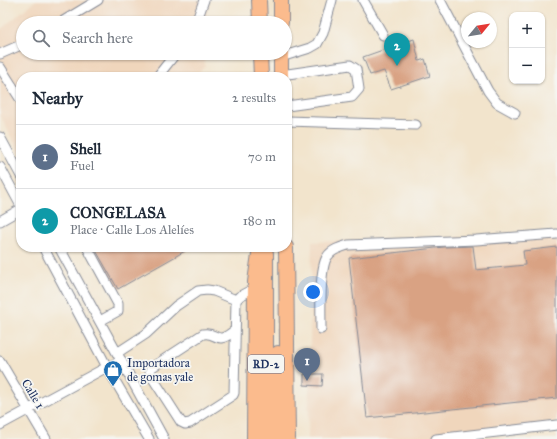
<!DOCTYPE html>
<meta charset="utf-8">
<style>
:root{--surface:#fff;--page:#f6f6f7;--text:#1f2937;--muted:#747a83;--line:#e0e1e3;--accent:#2563eb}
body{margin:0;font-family:"IM FELL Great Primer",serif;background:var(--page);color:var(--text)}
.controls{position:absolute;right:12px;top:12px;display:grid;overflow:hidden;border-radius:8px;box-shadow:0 1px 3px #0004}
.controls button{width:36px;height:36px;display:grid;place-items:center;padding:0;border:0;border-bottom:1px solid var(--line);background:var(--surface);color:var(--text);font:20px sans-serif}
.compass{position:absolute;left:461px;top:12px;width:36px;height:36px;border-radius:50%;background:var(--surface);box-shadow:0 1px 3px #0004;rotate:60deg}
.you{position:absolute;left:313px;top:292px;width:14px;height:14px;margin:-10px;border:3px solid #fff;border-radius:50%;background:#1a73e8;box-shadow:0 0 0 6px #1a73e833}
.badge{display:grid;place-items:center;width:26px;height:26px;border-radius:50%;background:var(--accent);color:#fff;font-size:13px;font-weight:700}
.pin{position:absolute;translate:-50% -33px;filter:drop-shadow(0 1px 2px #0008)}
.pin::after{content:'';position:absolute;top:21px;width:14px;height:12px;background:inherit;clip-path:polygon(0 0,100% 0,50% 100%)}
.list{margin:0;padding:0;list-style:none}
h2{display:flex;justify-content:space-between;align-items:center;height:52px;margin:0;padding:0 16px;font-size:17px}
h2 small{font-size:13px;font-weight:400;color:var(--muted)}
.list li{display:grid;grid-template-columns:26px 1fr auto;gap:12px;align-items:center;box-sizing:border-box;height:64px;padding:0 16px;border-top:1px solid var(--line)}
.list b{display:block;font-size:15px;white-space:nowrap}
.list p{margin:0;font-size:13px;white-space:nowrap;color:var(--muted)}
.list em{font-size:13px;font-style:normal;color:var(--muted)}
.icon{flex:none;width:22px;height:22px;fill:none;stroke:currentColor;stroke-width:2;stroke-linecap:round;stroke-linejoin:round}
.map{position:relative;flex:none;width:557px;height:439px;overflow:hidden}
.search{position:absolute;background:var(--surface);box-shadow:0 1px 3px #0004;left:16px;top:16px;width:276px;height:44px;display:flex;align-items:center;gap:10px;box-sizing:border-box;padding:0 14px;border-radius:22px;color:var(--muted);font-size:15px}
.panel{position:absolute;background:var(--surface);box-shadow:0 1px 3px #0004;left:16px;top:72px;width:276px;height:180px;border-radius:16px}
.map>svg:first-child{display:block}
.built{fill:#f0d6bc}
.building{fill:#d9a283}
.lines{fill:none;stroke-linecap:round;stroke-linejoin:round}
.minor-casing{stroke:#868a95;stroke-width:11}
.highway-casing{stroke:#868a95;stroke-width:16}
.minor{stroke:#fff;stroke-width:9}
.highway{stroke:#fbbb8d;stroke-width:14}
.labels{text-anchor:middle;stroke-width:3.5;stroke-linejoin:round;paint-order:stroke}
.shield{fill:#f6f6f2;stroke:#5d6b8a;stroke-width:1}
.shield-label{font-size:11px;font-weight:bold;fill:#1b2f5e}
.poi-label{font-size:12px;fill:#1b2f5e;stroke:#f6f6f2;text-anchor:start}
.street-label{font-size:12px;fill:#1b2f5e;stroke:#f6f6f2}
</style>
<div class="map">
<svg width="557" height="439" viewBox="0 0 557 439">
<rect width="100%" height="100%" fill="#f6f6f2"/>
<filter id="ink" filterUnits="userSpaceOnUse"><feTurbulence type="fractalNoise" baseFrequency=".025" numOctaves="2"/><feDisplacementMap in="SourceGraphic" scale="8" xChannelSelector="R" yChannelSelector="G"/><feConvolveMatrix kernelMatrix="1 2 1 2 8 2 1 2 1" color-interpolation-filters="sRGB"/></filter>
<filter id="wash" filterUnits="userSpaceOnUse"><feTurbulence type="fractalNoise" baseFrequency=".012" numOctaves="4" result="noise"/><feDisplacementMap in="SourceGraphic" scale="16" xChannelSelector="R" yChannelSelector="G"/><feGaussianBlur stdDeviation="0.9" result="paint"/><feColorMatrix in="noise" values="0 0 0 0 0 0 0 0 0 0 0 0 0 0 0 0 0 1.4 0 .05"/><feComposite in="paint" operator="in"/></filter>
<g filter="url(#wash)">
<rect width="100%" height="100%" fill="#f2e4cc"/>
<path class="built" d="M36 0H210L204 23H23V53H204L205 66 195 77H21V156L0 115V30Z
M541 235 557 237V420L533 426 417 439H308L312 242Z"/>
<g id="blocks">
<path class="building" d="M414 39 419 61 425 59 430 76 391 89 384 71 370 75 363 57Z
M473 246 476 270 525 265 523 251 557 247V398L367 418 349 258 444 247Z
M94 247H192L118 289Z
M304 374H323L322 386 304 385Z"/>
</g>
</g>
<g filter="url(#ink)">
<use href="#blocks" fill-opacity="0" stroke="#868a95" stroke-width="1"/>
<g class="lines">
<defs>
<path id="minor" d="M363 0 383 35
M440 0 488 91 497 103 515 113
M60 23 98 0
M196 23 204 0
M0 54 23 44
M281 57 310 48 317 44 323 33 332 0
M0 67 21 100
M281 75 350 65 356 69 359 89 352 97 287 106
M157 77 176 53
M287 121 416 125
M0 137 21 176
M0 167 21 206
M0 221 21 209
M43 247 107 367 149 439
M59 247 164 439
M87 247 118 304V311L100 321
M321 329C321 312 319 270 327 257 331 250 341 247 348 245L476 240 557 234
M235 330C215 347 218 331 203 334L151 368 150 371 152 377 181 422 185 424 190 423 233 395 234 393 236 300 240 296 255 288
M117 353 146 334 176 306 198 291 207 290 214 291 236 300
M0 361 46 439
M0 425 107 367 122 361
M436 439 557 425"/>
<path id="highway" d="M259 0 260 23
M281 0V23
M260 53 261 77
M281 77V53
M286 247 288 439
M278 353V439
M254 439 255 282 260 247
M266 439V253"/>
</defs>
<use href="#minor" class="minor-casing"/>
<use href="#highway" class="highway-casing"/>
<use href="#minor" class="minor"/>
<use href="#highway" class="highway"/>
</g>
</g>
<defs>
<symbol id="shop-pin" viewBox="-11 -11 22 30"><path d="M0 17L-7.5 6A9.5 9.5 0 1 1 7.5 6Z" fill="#1f6fb2" stroke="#f6f6f2"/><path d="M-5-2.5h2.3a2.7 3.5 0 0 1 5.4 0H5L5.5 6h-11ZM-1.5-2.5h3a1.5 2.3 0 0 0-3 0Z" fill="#fff"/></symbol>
</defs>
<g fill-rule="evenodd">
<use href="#shop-pin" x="102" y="359" width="22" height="30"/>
</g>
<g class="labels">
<rect class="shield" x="248" y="355" width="36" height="18" rx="3"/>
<g class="shield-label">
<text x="266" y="368">RD-2</text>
</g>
<g class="poi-label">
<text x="127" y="367">Importadora<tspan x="127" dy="14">de gomas yale</tspan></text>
</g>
<g class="street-label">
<text transform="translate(33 394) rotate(59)" y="4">Calle 1</text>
</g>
</g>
</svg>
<div class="controls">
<button>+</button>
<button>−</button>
</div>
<svg class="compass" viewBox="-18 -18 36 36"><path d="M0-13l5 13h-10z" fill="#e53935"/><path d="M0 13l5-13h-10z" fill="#747a83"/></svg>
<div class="you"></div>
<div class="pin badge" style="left:307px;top:381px;background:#5c6f8a">1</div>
<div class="pin badge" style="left:397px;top:66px;background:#0f9aa8">2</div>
<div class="search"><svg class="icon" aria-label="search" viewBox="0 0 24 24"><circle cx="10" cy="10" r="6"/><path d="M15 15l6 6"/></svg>Search here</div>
<section class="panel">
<h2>Nearby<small>2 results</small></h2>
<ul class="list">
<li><span class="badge" style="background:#5c6f8a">1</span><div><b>Shell</b><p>Fuel</p></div><em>70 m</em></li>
<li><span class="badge" style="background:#0f9aa8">2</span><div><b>CONGELASA</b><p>Place · Calle Los Alelíes</p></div><em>180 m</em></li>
</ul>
</section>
</div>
